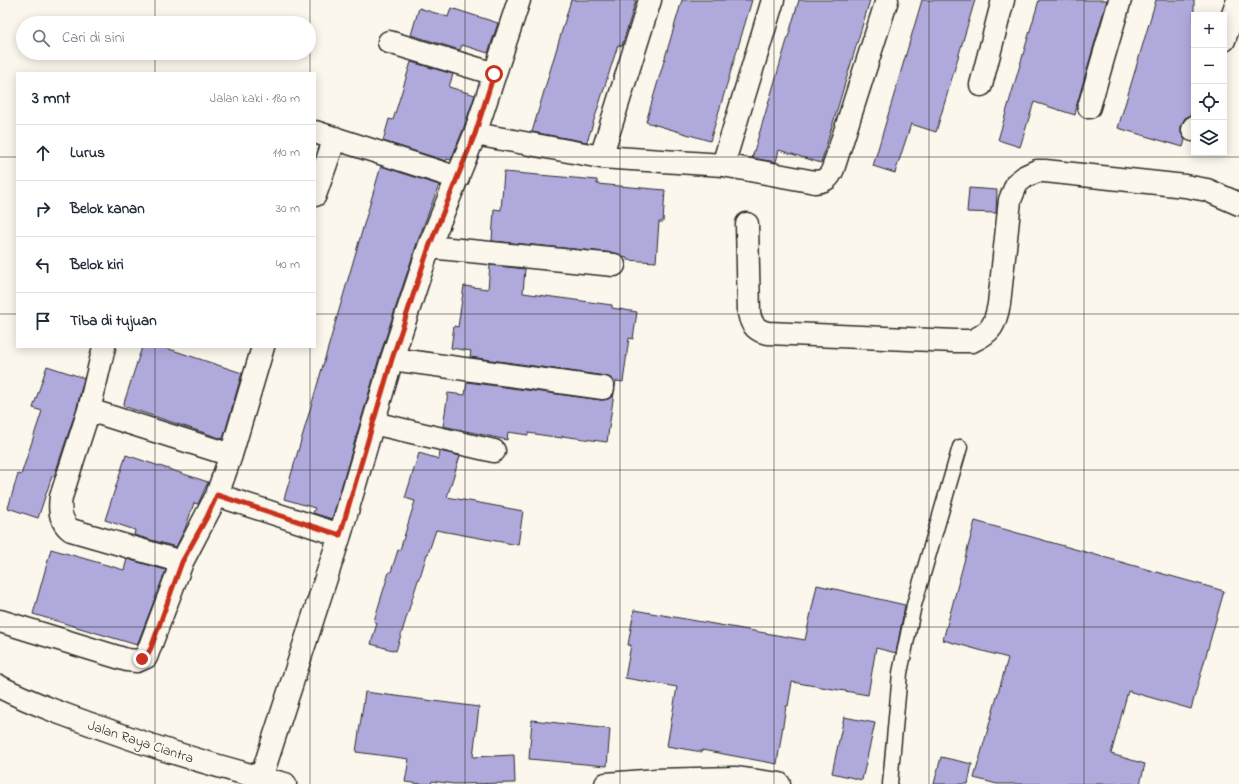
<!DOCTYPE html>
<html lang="id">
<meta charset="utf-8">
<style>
:root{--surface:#fff;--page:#f6f6f7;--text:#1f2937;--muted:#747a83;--line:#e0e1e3}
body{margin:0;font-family:"Indie Flower",sans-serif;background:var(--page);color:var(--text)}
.controls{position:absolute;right:12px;top:12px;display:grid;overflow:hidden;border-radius:0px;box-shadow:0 2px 10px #0003}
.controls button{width:36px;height:36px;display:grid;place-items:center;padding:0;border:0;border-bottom:1px solid var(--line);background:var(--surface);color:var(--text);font:20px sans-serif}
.stop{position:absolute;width:12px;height:12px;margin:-9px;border:3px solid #c8321e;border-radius:50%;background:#fff}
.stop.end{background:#c8321e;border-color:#fff;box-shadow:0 1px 4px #0008}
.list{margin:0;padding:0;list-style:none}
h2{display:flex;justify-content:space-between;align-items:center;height:52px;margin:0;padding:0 16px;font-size:17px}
h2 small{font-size:13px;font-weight:400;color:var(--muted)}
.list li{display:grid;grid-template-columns:26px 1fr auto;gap:12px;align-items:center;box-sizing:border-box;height:56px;padding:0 16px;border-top:1px solid var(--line)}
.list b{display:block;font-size:15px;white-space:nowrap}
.list em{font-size:13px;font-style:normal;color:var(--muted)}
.icon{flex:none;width:22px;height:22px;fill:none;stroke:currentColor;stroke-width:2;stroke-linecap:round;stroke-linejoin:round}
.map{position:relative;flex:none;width:1239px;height:784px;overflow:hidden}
.search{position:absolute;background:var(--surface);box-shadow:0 2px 10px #0003;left:16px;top:16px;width:300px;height:44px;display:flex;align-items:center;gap:10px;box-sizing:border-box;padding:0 14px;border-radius:22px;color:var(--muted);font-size:15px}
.panel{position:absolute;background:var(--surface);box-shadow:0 2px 10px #0003;left:16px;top:72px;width:300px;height:276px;border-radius:0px}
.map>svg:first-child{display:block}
.building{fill:#b0aadc;stroke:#2b2b2b}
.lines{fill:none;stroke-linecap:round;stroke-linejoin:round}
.service-casing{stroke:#2b2b2b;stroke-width:17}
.minor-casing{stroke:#2b2b2b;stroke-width:25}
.service{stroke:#fbf7ec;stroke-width:14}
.minor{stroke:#fbf7ec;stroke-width:22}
.route{stroke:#c8321e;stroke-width:5}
.grid{fill:none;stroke:#2b2b2b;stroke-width:1;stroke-opacity:0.55}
.labels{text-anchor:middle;stroke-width:3.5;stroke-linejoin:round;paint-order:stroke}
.street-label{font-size:14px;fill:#2b2b2b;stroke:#fbf7ec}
</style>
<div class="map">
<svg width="1239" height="784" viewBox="0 0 1239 784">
<rect width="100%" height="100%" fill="#fbf7ec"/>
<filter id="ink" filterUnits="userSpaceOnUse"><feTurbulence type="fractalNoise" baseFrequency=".025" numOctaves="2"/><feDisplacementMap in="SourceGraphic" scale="8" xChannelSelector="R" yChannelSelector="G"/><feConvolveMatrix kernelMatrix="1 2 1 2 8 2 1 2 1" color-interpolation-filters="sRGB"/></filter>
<g filter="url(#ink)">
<path class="building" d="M571 0H636L622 46 618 45 587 142 532 132Z
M682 0H752L710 141 646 122Z
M799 0H870L821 163 779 150 776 162 752 158Z
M922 0H975L936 132 911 124 895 173 873 166Z
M1039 0H1107L1077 104 1075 115 1034 102 1020 147 998 140Z
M1156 0H1194V111L1193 115 1185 118 1181 126V133L1185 140 1183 147 1118 128Z
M419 8 448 17 451 8 498 23 488 53 462 45 460 50 411 35Z
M411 62 453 74 449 87 475 95 464 127 451 160 447 159 446 161 383 141 389 119 393 120Z
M381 166 439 185 417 243 380 355 332 519 313 513 315 508 284 499Z
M504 172 597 180V184L665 190 663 222H659L656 262 627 260V258L623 257 621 255 615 253 492 241 494 209 501 210Z
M969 188 997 190 996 213 967 212Z
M490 265 525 269 523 293 612 305V308L637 312 633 339 629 338 623 382 616 381 615 387 614 383 611 378 605 376 470 357 471 351 451 348 454 326 458 327 464 286 488 289Z
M142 347H163L242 373 223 439 123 406Z
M47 366 84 378 77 407 54 477 52 476 38 518 8 508 18 474 21 475 42 411 33 408Z
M467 382 601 400 608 399 613 396 614 393 607 442 562 436V438L528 433V435L508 432 507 440 443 426 448 393 465 395Z
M440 451 460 456 447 497 523 511 518 545 436 530 428 554H427L420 577H419L396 651 371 644 377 623 374 621 389 572H391L398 550H400L415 501 405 498 419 453 439 459Z
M126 455 208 482 198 504 194 503 185 529 176 547 134 535 135 530 105 520Z
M975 521 1224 591 1191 709 1128 691 1111 754 1145 764 1140 784H997L974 778 1008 658 943 640Z
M51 549 124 570 127 559 166 570 137 645 33 614Z
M817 585 905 605 896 653 876 648 868 695 792 682 788 706H786L777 764 702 750V752L667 746 677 687 625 678 631 645H628L634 610 805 640Z
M365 692 479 707 473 757 514 755 515 783 454 784 432 781 431 784H422L405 782 409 759 356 752Z
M844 717 875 723 862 780 832 773Z
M532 720 610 729 607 766 529 759Z
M941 757 972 764 968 784H934Z"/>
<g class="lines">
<defs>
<path id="service" d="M890 784 900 673 914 605 960 447"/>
<path id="minor" d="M1224 40 1238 0
M389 42 495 74
M981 85 1003 0
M1089 107 1120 0
M1193 130 1194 127
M315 132 458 178
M475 134 601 157 723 165 815 182C826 181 829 178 833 169L887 0
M601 157 650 0
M723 165 773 0
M315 195 335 138
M747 224 749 313C751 324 756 331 768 333L955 341H972C992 332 995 325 999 304L1010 200 1017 183 1026 176 1037 171H1045L1185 186 1207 190 1239 204
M429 247 614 265
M104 347 89 410 61 497C59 510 60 522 71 530L182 562
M263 347 231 455 217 495 340 535
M392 359 603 388
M89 410 231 455
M373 423 494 451
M0 621 127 660 137 661 146 657 182 562 217 495
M0 687C36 705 73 718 110 731 167 752 226 769 285 784
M261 778 340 535 392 359 429 247 475 134 519 0
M606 784 657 780 735 778 779 784"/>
</defs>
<use href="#service" class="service-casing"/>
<use href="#minor" class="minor-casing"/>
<use href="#service" class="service"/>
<use href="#minor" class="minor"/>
</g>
</g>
<g class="lines" filter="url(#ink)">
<path class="route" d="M142 659 146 657 151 648 182 562 207 517 217 495 340 535 392 359 429 247 475 134 494 74"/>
</g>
<path class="grid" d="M155 0V23M310 0V73M465 0V784M620 0V784M774 0V784M929 0V784M1084 0V784M155 53V73M0 157H17M315 157H1239M0 314H17M315 314H1239M155 347V784M310 347V784M0 470H1239M0 627H1239"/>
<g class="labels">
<g class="street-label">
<text transform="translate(141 741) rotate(18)" y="5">Jalan Raya Ciantra</text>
</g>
</g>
</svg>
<div class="controls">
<button>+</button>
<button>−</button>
<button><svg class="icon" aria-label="locate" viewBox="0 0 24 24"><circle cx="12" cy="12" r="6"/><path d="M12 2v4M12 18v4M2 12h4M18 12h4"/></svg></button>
<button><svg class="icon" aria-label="layers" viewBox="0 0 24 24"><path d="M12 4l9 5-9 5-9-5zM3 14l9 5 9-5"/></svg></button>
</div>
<div class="stop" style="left:494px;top:74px"></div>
<div class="stop end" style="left:142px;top:659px"></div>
<div class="search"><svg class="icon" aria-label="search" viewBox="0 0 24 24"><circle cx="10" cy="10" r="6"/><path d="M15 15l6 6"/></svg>Cari di sini</div>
<section class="panel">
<h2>3 mnt<small>Jalan kaki · 180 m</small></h2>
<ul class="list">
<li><svg class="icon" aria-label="ahead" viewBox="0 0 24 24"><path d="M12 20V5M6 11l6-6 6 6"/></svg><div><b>Lurus</b></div><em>110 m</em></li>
<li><svg class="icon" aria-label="right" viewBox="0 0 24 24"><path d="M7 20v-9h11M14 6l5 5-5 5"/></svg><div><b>Belok kanan</b></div><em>30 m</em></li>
<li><svg class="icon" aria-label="left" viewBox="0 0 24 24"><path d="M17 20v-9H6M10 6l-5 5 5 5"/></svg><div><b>Belok kiri</b></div><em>40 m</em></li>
<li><svg class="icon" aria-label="arrive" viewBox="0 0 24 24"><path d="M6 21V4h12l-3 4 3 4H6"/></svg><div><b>Tiba di tujuan</b></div></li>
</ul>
</section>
</div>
